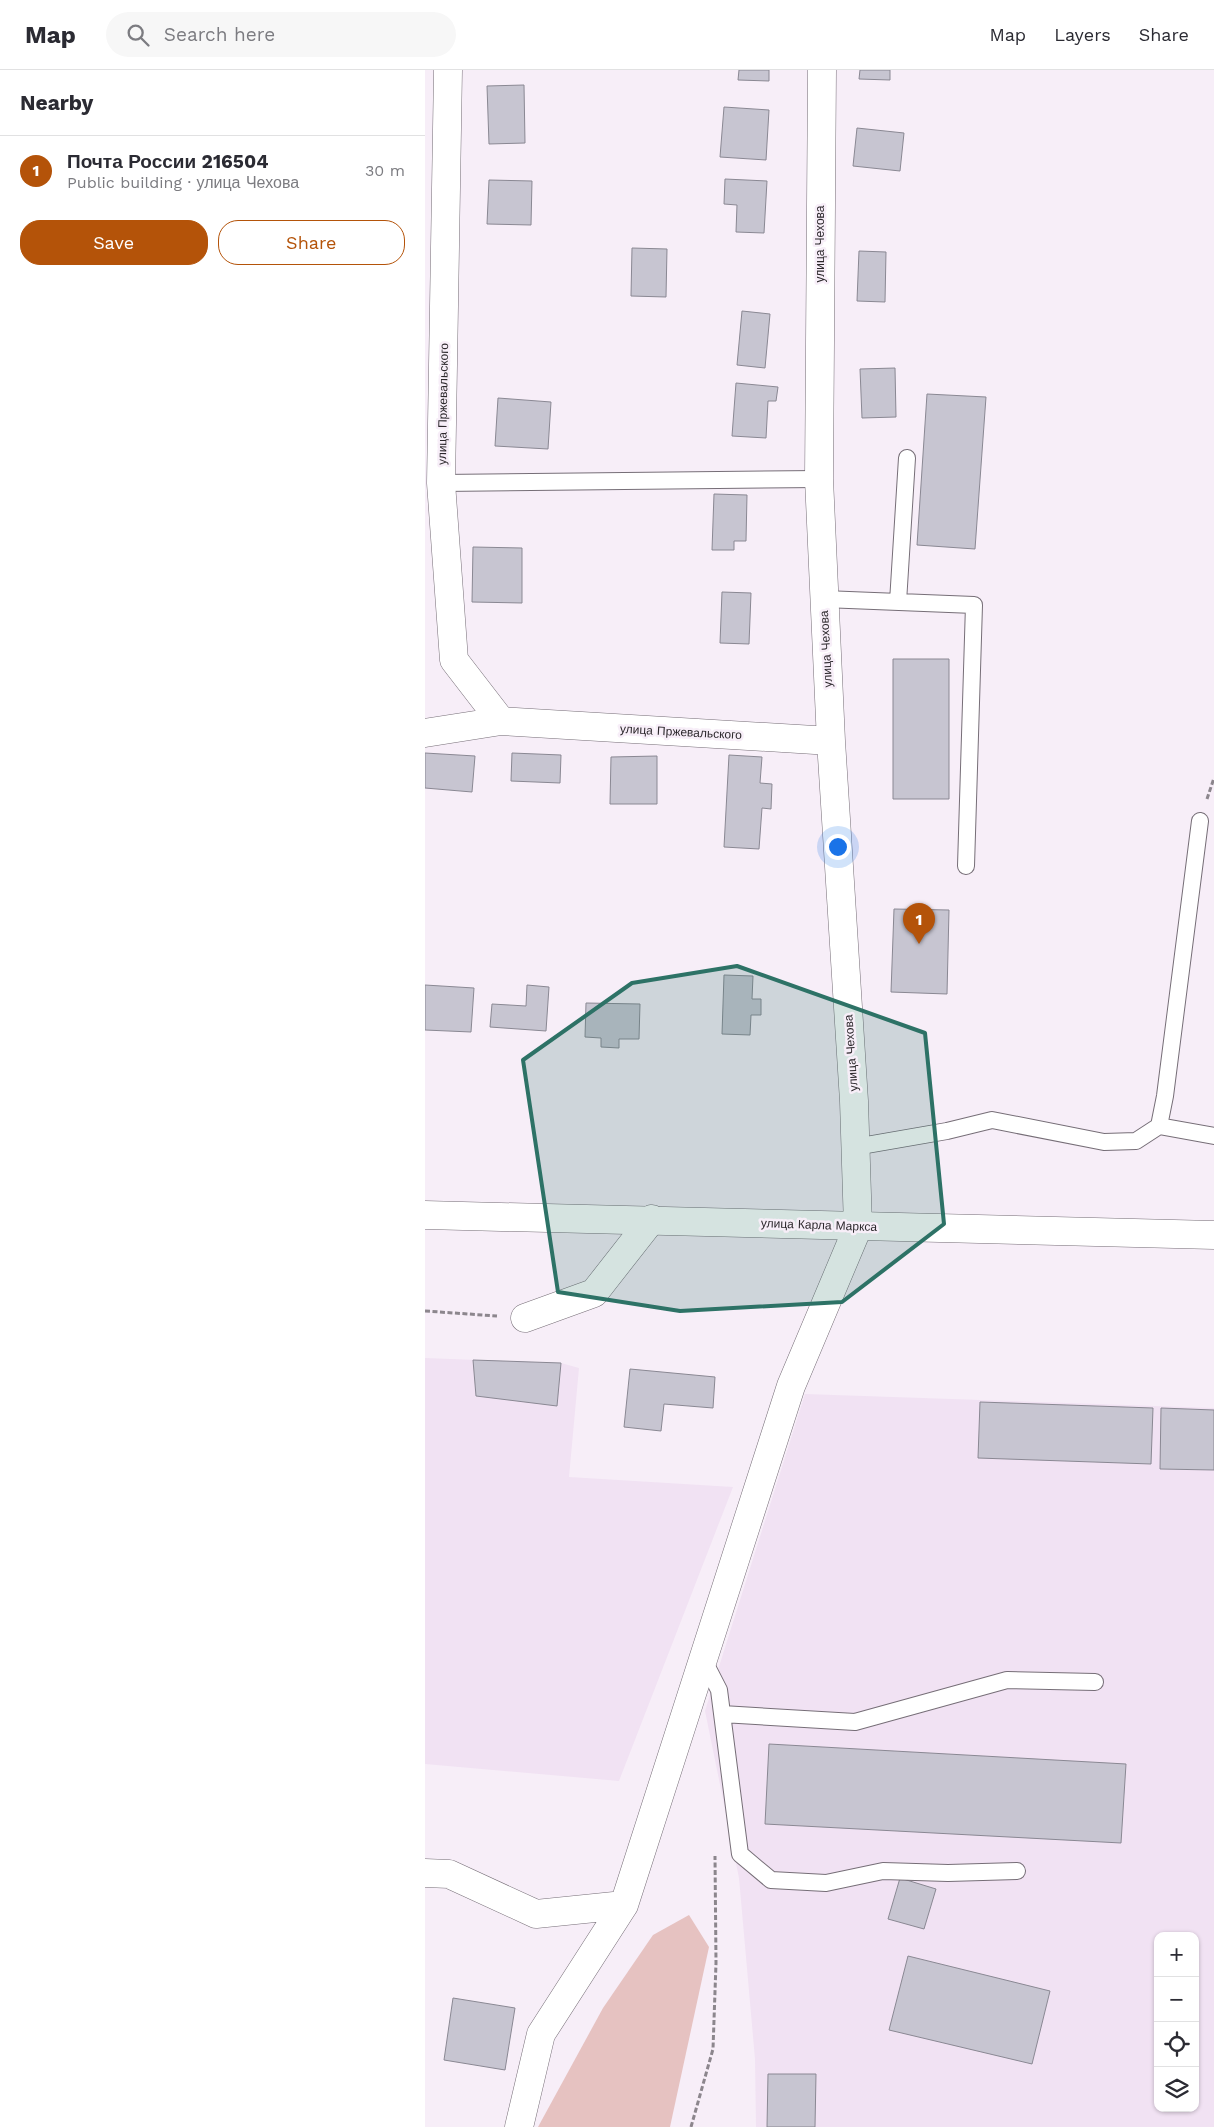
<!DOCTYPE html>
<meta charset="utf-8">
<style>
:root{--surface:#fff;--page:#f7f7f7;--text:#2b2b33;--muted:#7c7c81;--line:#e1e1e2;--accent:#b45309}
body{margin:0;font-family:"Work Sans",sans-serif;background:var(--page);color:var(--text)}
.controls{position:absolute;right:15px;bottom:15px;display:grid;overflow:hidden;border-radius:10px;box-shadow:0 1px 4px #0004}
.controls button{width:45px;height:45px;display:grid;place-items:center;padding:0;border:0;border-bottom:1px solid var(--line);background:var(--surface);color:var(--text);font:25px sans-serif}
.you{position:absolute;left:412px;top:776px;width:18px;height:18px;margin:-12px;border:4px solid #fff;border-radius:50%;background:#1a73e8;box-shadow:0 0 0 8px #1a73e833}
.badge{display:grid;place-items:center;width:32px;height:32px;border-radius:50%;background:var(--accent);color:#fff;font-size:16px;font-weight:700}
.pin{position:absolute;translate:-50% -41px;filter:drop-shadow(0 1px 2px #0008)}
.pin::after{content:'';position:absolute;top:26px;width:18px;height:15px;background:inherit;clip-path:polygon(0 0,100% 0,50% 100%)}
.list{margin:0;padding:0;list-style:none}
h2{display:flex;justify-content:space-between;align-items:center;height:65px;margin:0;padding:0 20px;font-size:21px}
h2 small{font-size:16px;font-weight:400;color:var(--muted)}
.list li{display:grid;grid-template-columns:32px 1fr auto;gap:15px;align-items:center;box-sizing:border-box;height:70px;padding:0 20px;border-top:1px solid var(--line)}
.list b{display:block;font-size:19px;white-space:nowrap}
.list p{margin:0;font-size:16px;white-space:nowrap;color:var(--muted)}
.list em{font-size:16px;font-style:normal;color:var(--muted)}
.actions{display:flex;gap:10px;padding:15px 20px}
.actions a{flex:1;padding:11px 0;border:1px solid var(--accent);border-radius:20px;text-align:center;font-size:18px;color:var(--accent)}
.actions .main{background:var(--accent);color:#fff}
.icon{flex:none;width:28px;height:28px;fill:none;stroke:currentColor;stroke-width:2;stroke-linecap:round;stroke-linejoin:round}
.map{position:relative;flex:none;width:789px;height:2057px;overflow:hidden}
header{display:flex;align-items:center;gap:30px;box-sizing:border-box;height:70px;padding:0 25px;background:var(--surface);border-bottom:1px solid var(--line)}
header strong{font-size:24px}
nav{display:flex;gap:28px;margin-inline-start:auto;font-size:18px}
.search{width:350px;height:45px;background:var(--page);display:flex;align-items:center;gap:12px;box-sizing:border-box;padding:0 18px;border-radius:28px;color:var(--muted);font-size:19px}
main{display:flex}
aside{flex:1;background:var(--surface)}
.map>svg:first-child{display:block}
.built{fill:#f1e2f3;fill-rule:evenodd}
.green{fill:#e6c2c1}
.building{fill:#c7c5d1;stroke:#8a8893}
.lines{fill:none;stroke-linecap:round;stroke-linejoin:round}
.lane-casing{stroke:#766e77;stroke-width:18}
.street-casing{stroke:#766e77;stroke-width:29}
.secondary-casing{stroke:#766e77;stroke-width:29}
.path{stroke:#8c868d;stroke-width:3;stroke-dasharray:5 2.5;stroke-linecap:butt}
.lane{stroke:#fff;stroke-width:16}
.street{stroke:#fff;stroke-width:28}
.secondary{stroke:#fff;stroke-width:28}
.marked{fill:#2d7266;fill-opacity:0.2;stroke:#2d7266;stroke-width:4;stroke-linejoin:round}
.labels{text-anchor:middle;stroke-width:5;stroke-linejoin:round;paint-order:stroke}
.street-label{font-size:12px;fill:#2c282c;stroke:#f7eef8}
</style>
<header>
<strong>Map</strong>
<div class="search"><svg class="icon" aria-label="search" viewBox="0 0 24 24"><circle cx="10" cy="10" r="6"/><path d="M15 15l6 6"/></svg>Search here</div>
<nav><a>Map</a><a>Layers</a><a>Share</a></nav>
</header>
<main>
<aside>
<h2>Nearby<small></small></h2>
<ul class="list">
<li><span class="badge">1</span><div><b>Почта России 216504</b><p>Public building · улица Чехова</p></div><em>30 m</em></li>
</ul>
<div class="actions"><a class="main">Save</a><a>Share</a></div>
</aside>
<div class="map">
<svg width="789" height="2057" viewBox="0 0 789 2057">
<rect width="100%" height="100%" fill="#f7eef8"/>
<path class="built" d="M0 1288 136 1293 154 1298 144 1407 308 1417 194 1711 0 1694Z
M380 1324 789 1338V2057H331L330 1989 314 1808 280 1641ZM733 1866H770V2038H733Z"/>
<path class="green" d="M264 1845 284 1877 245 2057H113L178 1938 228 1865Z"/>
<path class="building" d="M314 0H344V11L313 10Z
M435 0H465V10L434 9Z
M99 15 100 73 64 74 62 16Z
M299 37 344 40 341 90 295 87Z
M432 58 479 63 475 101 428 96Z
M300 109 342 111 339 163 311 162 312 135 299 134Z
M64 110 107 111 106 155 62 154Z
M207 178 242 179 241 227 206 226Z
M434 181 461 182 460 232 432 231Z
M317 241 345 244 340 298 312 295Z
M470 298 471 347 437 348 435 299Z
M311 313 353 317 351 331H343L341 368 307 366Z
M502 324 561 327 550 479 492 475Z
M73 328 126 332 123 379 70 376Z
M289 424 322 425 321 471H309V480H287Z
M48 477 97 478V533L47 532Z
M297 522 326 523 324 574 295 573Z
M468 589H524V729H468Z
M0 683 50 686 47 722 0 718Z
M87 683 136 685 135 713 86 711Z
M304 685 337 687 335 713 347 714 346 739 337 738 334 779 299 777Z
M232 686V734H185L186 687Z
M469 839 524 840 522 924 466 922Z
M299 905 328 906 327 929H336V945H326L325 965 297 964Z
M0 915 49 918 46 962 0 960Z
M102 915 124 917 121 961 65 957 67 934 101 936Z
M161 933 215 934 214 969H194V978L176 977V968L160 967Z
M48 1290 136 1293 132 1336 51 1326Z
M205 1299 290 1307 288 1338 239 1334 236 1361 199 1357Z
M555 1332 728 1338 726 1394 553 1388Z
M736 1338 789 1340V1400L735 1399Z
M344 1674 701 1694 696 1773 340 1754Z
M475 1808 511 1819 499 1859 463 1849Z
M483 1886 625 1921 607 1994 464 1960Z
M28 1928 90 1938 80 2000 19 1990Z
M343 2004H391L390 2057H342Z"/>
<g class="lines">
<defs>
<path id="lane" d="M16 413 394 409
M399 529 549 535 541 796
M473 532 482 388
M734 1056 740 1026 775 751
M430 1077 522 1061 567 1050 679 1072 711 1071 734 1056 789 1066
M277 1587 294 1620 315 1784 346 1810 401 1813 458 1801 523 1803 592 1801
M297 1644 430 1652 582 1610 670 1612"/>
<path id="street" d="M23 0 16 413 29 590 76 651
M0 663 76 651 406 671
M100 1248 169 1223 227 1149
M0 1803 24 1804 111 1844 199 1835
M94 2057 116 1964 199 1835 366 1316 433 1157 429 1031 406 671 394 409 397 0"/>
<path id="secondary" d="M0 1145 789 1165"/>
</defs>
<use href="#lane" class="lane-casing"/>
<use href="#street" class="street-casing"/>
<use href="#secondary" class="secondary-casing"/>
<path class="path" d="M782 729 789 708
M0 1241 72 1246
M266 2057 288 1979 291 1893 290 1786"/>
<use href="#lane" class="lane"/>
<use href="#street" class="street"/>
<use href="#secondary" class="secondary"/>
</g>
<path class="marked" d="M312 896 500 963 519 1154 417 1232 255 1241 133 1222 98 990 207 913Z"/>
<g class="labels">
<g class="street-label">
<text transform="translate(395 174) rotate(-90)" y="4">улица Чехова</text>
<text transform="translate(18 334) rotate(-89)" y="4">улица Пржевальского</text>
<text transform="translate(401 579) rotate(-93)" y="4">улица Чехова</text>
<text transform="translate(256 662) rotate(3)" y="4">улица Пржевальского</text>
<text transform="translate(426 983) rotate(-94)" y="4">улица Чехова</text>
<text transform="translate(394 1155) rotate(2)" y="4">улица Карла Маркса</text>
</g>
</g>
</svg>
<div class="controls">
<button>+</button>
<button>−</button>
<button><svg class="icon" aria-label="locate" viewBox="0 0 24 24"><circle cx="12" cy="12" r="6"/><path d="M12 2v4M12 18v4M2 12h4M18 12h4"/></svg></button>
<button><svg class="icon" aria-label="layers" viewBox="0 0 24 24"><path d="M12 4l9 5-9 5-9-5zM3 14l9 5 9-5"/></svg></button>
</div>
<div class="you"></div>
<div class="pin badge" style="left:494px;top:874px">1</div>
</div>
</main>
